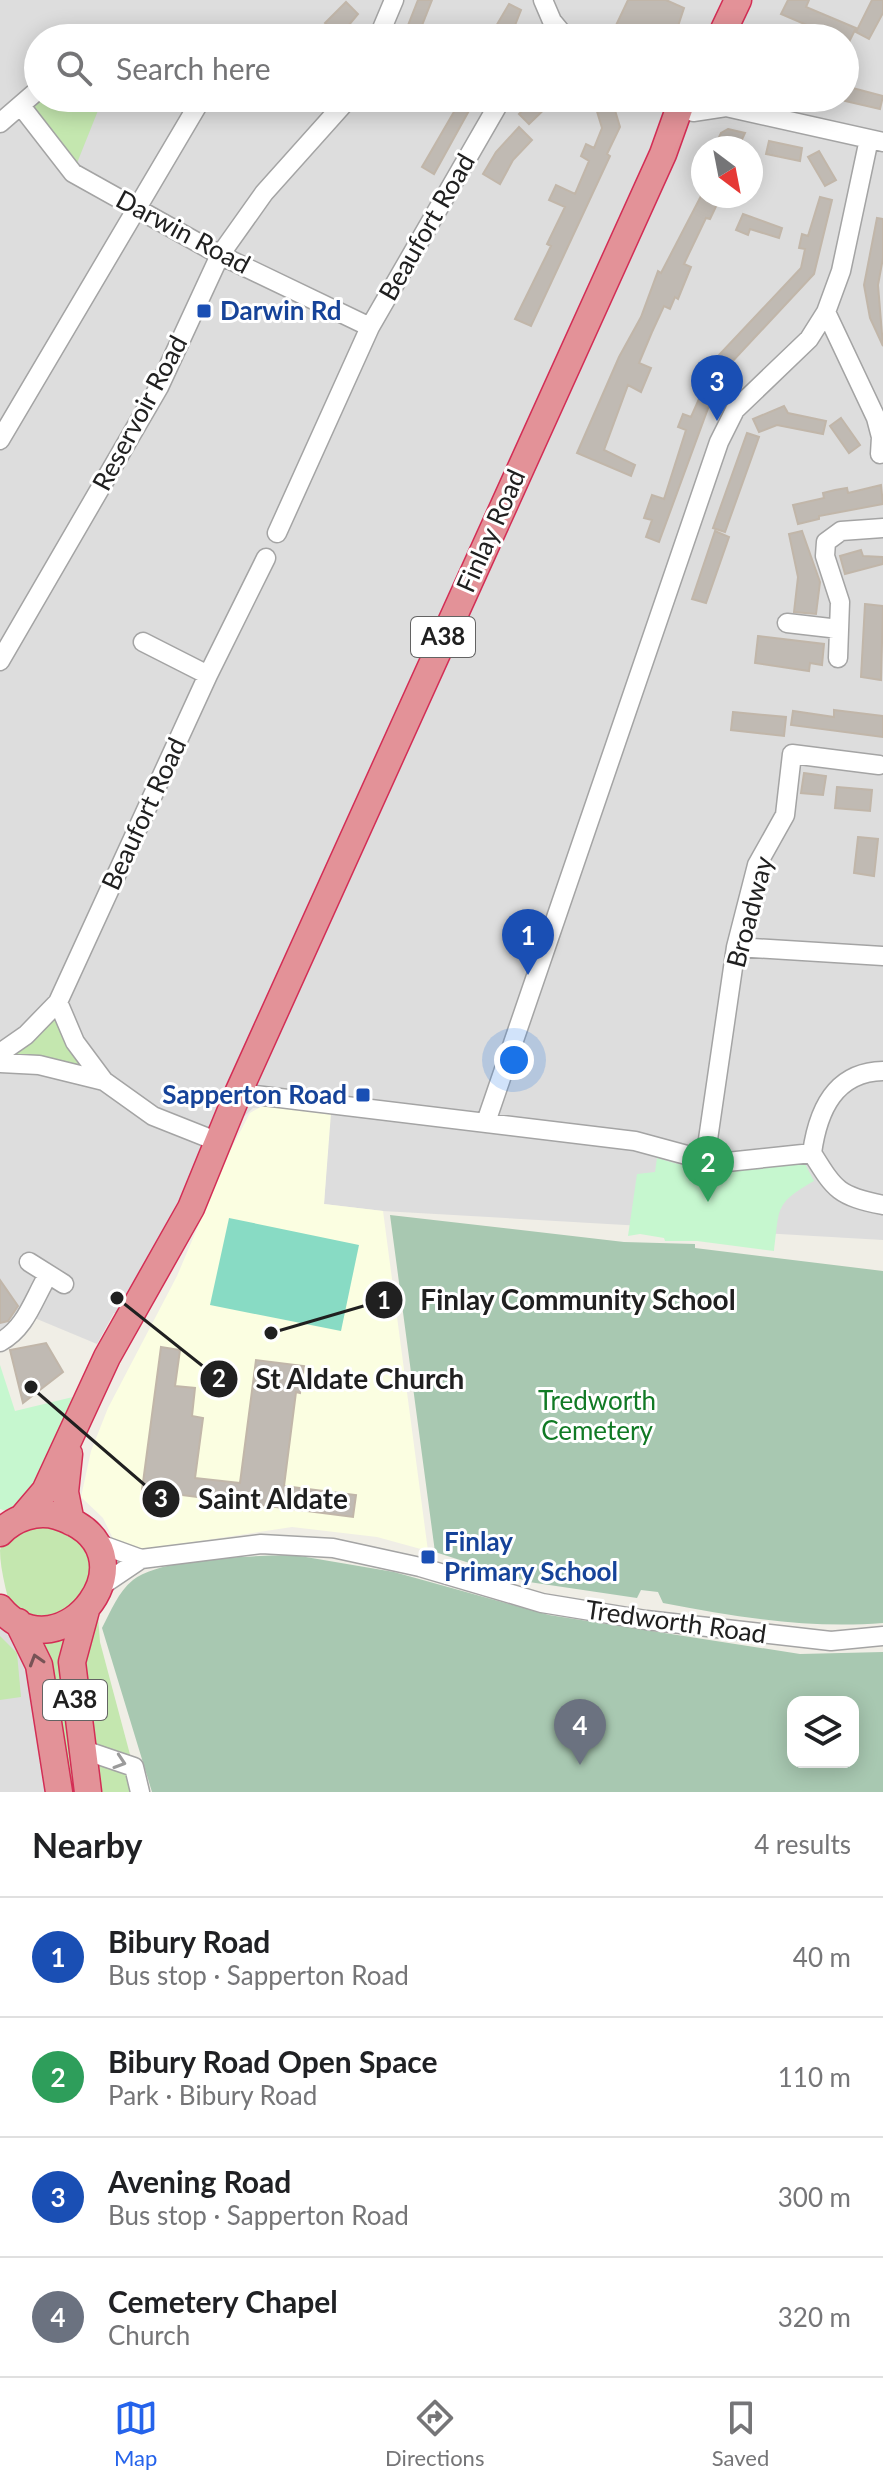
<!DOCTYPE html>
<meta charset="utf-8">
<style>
:root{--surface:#fff;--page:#f2f2f2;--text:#202124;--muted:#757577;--line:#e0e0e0;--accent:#2563eb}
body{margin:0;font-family:Lato,sans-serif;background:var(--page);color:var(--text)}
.controls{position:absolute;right:24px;bottom:24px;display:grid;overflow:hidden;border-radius:16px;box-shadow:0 4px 20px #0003}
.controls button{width:72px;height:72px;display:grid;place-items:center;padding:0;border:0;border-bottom:2px solid var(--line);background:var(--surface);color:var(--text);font:40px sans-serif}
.compass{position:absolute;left:691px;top:136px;width:72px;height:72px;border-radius:50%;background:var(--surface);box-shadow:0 4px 20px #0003;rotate:148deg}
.you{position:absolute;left:514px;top:1060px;width:28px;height:28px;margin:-20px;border:6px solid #fff;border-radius:50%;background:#1a73e8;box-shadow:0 0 0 12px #1a73e833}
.badge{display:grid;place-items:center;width:52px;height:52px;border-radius:50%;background:var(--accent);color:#fff;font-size:26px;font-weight:700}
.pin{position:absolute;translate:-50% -66px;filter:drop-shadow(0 2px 4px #0008)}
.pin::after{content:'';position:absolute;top:42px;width:28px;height:24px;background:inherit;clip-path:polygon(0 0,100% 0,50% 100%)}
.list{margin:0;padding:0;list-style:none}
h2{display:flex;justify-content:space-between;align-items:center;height:104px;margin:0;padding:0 32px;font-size:34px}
h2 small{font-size:26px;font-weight:400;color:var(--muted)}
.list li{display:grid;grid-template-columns:52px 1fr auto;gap:24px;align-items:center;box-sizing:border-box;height:120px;padding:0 32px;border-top:2px solid var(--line)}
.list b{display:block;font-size:30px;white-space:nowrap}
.list p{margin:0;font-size:26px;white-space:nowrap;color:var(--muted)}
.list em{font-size:26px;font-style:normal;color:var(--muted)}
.icon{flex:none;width:44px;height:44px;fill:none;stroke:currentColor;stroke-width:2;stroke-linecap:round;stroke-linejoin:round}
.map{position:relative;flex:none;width:883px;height:1792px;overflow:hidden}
.search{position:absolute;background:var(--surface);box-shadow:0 4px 20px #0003;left:24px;right:24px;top:24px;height:88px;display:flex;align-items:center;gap:20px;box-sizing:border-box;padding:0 28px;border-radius:44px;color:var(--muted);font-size:30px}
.sheet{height:584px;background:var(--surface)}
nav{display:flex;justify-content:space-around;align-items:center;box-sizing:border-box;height:112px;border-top:2px solid var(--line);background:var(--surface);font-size:22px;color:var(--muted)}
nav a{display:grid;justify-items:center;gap:4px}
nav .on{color:var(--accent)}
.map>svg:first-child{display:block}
.residential{fill:#ddd;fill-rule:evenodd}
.education{fill:#fbfee1}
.grass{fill:#c4e7af}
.cemetery{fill:#a8c8b1;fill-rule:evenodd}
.park{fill:#c6f7cf}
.pitch{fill:#88dbc4}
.building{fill:#c0bab3;stroke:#c1b6a9;stroke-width:2}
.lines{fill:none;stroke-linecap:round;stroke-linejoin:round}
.minor-casing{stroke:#a4a4a4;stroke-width:21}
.highway-casing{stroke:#d32e55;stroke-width:29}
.minor{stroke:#fff;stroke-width:18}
.highway{stroke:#e39298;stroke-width:26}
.oneway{stroke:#785356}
.oneway2{stroke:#9b9b9b}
.transit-dot{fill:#1a4fb4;stroke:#fff;stroke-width:3}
.labels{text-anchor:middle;stroke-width:6;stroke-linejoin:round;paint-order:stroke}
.shield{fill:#fff;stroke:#636363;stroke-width:2}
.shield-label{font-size:24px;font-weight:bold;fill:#202020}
.street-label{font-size:26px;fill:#202020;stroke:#fff}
.transit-label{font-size:26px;font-weight:bold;fill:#164399;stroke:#fff;text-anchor:start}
.park-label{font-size:26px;fill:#117a25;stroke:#fff}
.leader{fill:none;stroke:#202020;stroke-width:3}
.callout-dot{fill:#202020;stroke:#fff;stroke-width:3}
.mark-label{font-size:24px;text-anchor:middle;font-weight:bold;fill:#fff}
.callout-label{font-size:28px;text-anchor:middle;font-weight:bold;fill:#202020;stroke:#fff;stroke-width:6;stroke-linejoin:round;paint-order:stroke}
</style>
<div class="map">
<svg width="883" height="1792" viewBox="0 0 883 1792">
<rect width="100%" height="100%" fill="#f0eee6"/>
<path class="residential" d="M0 0H883V1240L383 1211 324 1204 330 1114 253 1108 219 1141 128 1318 114 1313 97 1344 25 1314 0 1341ZM38 38H845V98H38ZM703 148H751V196H703Z
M0 1608 18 1622 59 1792H0Z"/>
<path class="education" d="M262 1106 331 1113 324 1204 383 1211 428 1551 377 1537 292 1527 120 1553 103 1518 81 1497 91 1451 108 1408 177 1276 230 1151 250 1113Z"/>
<path class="grass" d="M38 98H103L73 173 21 106Z
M54 1017 81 1066 10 1056Z
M57 1522 93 1552 100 1642 140 1792H59C55 1766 53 1738 46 1714 33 1673 0 1591 0 1550 8 1526 36 1525 57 1522Z
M0 1636 17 1653 21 1697 0 1700Z"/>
<path class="cemetery" d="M390 1215 624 1242 695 1244V1248L883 1271V1623C808 1629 737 1617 663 1603L658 1592 641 1590 637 1598 529 1582 435 1552Z
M294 1555 394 1572 549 1615 800 1654 883 1652V1792H152L102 1628C111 1611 118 1592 133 1580 161 1557 257 1556 294 1555ZM793 1702H853V1762H793Z"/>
<path class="park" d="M657 1158C717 1178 745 1165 804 1162L814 1181C774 1204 780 1207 774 1251L697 1241H665L664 1238 640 1234 628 1236 637 1174 655 1172Z
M0 1365 15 1411 73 1397 52 1464 35 1498 9 1512 0 1509Z"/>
<path class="pitch" d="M229 1218 359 1245 341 1331 210 1305Z"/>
<path class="building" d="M418 0H432L417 38H403Z
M628 0H666L684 8 674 38H610Z
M788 0H809L806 7 856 28 848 44 845 38H837L781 14Z
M872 0H883V13L869 39 856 32Z
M346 2 358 14 339 37 325 23Z
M509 4 521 10 510 38H495L492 33Z
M845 86 883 96 880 109 845 101Z
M462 98H476L434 174 422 167Z
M535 98H556L529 124 519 114Z
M609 103 614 107 620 127 607 154 610 156 531 326 515 319 551 246 547 244 565 207 549 200 556 185 575 194 589 161 581 156 586 144 594 148 602 128 596 108Z
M519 127 532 140 513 160 500 184 483 174 496 152Z
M728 129 745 133 738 148H714L721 133Z
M769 141 802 148 800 161 766 154Z
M819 151 836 180 825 186 808 157Z
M701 196H721L710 219 706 218 684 264 691 267 678 299 675 297 670 309 664 306 652 332 639 363 651 368 641 392 628 385 604 450 635 465 631 476 577 453 619 357 641 317 658 271 661 273Z
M820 197 832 200 814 274 729 365 710 403 659 542 646 537 652 520 644 518 652 495 664 499 686 430 678 427 683 414 691 417 718 356 801 268 805 249 799 248 802 234 808 236Z
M743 214 782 228 779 238 750 229 748 235 736 230Z
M877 218 883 219V258L878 285 883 346 870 318 864 285Z
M784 406 788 413 826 421 823 434 777 425 759 432 753 419Z
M841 418 860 445 849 453 830 426Z
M747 433 759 437 725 532 713 528Z
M881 485 883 504 819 516V519L798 524 793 505 824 498 823 493 835 490 847 488 848 493Z
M715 531 729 537 706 603 692 599Z
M802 531 820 582 816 614 794 612 798 577 789 534Z
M861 550 863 556 883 557V564L845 574 840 556Z
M865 604 883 606 881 680 861 677Z
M758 636 824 644 822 665 810 663 809 671 755 663Z
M834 710 883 716V737L791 725 793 711 834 717Z
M733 712 786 717 784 736 731 730Z
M804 773 826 776 823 795 801 793Z
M837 787 872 790 870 811 835 808Z
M858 837 878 839 874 876 854 873Z
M0 1280 18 1306 8 1321 0 1323Z
M46 1343 63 1372 23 1403 10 1350Z
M161 1347 180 1350 175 1386 195 1388 192 1416 203 1418 195 1478 240 1483 256 1360 304 1366 300 1393 296 1392 284 1486 356 1495 353 1517 142 1490Z"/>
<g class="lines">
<defs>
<path id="minor" d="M543 0 552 21 566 38
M378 38 394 0
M21 106 73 173 220 255 370 327
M693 112 726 107 883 142
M0 123 38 90
M826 312 876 418 881 437 880 454
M0 440 202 98
M277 533 370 327 502 98
M787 623 839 629
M143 642 208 675
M838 658 840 602 825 556 826 542 841 531 883 528
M0 661 159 387 220 255 264 193 349 98
M736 947 883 956
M58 1002 75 1042 104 1081
M0 1053 26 1035 58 1002 208 675 266 558
M0 1063 39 1065 104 1081 153 1116 211 1139
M238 1093 635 1141 705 1160 727 1162 812 1153C835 1190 838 1196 883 1205
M486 1122 719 442 735 410 809 339 826 312 841 271 869 139
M812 1153C818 1110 835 1072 883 1071
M705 1160 736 947 757 865 785 815 792 754 879 765
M29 1262 64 1284
M0 1342C26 1328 33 1300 48 1275
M97 1543 141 1559 261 1544 333 1548 420 1567 542 1603 646 1620 831 1641 883 1636
M101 1586 141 1559
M81 1749 134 1767 140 1792"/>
<path id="highway" d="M720 38 738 0
M69 1454 65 1492 71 1522
M22 1518 45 1491 107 1357 191 1208 238 1093 663 154 683 98
M0 1533C14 1518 37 1510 57 1516 163 1549 61 1681 0 1608
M86 1610 72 1662 88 1792
M18 1622 39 1665 59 1792"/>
</defs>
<use href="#minor" class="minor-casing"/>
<use href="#highway" class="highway-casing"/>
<use href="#minor" class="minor"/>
<use href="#highway" class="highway"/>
</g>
<defs><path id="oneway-chevron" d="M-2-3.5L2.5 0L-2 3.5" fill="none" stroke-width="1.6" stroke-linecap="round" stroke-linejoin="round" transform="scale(2)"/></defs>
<use class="oneway" href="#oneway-chevron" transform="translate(36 1660) rotate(-107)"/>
<use class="oneway2" href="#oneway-chevron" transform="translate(120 1762) rotate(18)"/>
<g class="transit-dot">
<rect x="196" y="303" width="16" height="16" rx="4"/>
<rect x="355" y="1087" width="16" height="16" rx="4"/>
<rect x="420" y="1549" width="16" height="16" rx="4"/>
</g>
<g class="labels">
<g class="shield">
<rect x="411" y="617" width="64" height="40" rx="6"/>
<rect x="43" y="1680" width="64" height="40" rx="6"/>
</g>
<g class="shield-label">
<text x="443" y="645">A38</text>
<text x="75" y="1708">A38</text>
</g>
<g class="street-label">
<text transform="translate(427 227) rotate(-60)" y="9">Beaufort Road</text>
<text transform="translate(183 232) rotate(28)" y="9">Darwin Road</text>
<text transform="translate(140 413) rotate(-62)" y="9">Reservoir Road</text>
<text transform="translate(491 531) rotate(-66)" y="9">Finlay Road</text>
<text transform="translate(144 814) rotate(-65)" y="9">Beaufort Road</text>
<text transform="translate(750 912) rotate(-75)" y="9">Broadway</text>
<text transform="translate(676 1622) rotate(8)" y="9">Tredworth Road</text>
</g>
<g class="transit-label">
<text x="220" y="320">Darwin Rd</text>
<text x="347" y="1104" text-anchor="end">Sapperton Road</text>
<text x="444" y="1551">Finlay<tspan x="444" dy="30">Primary School</tspan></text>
</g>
<g class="park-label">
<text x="597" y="1410">Tredworth<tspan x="597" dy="30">Cemetery</tspan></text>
</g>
</g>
<path class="leader" d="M271 1333L384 1300M117 1298L219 1379M31 1387L161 1499"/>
<g class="callout-dot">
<circle cx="271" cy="1333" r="8"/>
<circle cx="117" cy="1298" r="8"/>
<circle cx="31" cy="1387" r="8"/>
<circle cx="384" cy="1300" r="20"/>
<circle cx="219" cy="1379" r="20"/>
<circle cx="161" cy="1499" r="20"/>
</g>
<g class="mark-label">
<text x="384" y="1309">1</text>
<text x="219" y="1387">2</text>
<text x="161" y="1507">3</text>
</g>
<g class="callout-label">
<text x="578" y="1310">Finlay Community School</text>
<text x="360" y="1389">St Aldate Church</text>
<text x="273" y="1509">Saint Aldate</text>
</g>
</svg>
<div class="controls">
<button><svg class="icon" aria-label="layers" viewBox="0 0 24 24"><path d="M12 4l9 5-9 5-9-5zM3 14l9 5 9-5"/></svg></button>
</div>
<svg class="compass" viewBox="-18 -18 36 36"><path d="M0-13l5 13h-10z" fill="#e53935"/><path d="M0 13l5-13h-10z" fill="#757577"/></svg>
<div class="you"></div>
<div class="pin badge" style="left:528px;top:975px;background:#1a4fb4">1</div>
<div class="pin badge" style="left:708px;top:1202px;background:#2e9e5b">2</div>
<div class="pin badge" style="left:717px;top:421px;background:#1a4fb4">3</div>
<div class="pin badge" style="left:580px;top:1765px;background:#6b7280">4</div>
<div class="search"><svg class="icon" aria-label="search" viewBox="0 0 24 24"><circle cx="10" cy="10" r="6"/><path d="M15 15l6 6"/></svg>Search here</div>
</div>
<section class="sheet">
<h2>Nearby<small>4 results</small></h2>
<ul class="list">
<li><span class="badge" style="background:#1a4fb4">1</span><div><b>Bibury Road</b><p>Bus stop · Sapperton Road</p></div><em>40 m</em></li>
<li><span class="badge" style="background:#2e9e5b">2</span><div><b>Bibury Road Open Space</b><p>Park · Bibury Road</p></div><em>110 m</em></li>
<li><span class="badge" style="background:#1a4fb4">3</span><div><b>Avening Road</b><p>Bus stop · Sapperton Road</p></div><em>300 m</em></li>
<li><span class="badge" style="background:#6b7280">4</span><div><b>Cemetery Chapel</b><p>Church</p></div><em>320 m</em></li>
</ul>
</section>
<nav>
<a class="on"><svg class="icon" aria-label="map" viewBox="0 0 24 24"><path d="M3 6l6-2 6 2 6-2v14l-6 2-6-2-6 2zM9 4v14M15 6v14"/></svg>Map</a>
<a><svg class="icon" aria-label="directions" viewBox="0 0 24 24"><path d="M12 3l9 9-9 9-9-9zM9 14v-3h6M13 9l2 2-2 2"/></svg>Directions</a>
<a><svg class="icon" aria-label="saved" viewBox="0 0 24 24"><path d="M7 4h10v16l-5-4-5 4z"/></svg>Saved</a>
</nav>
